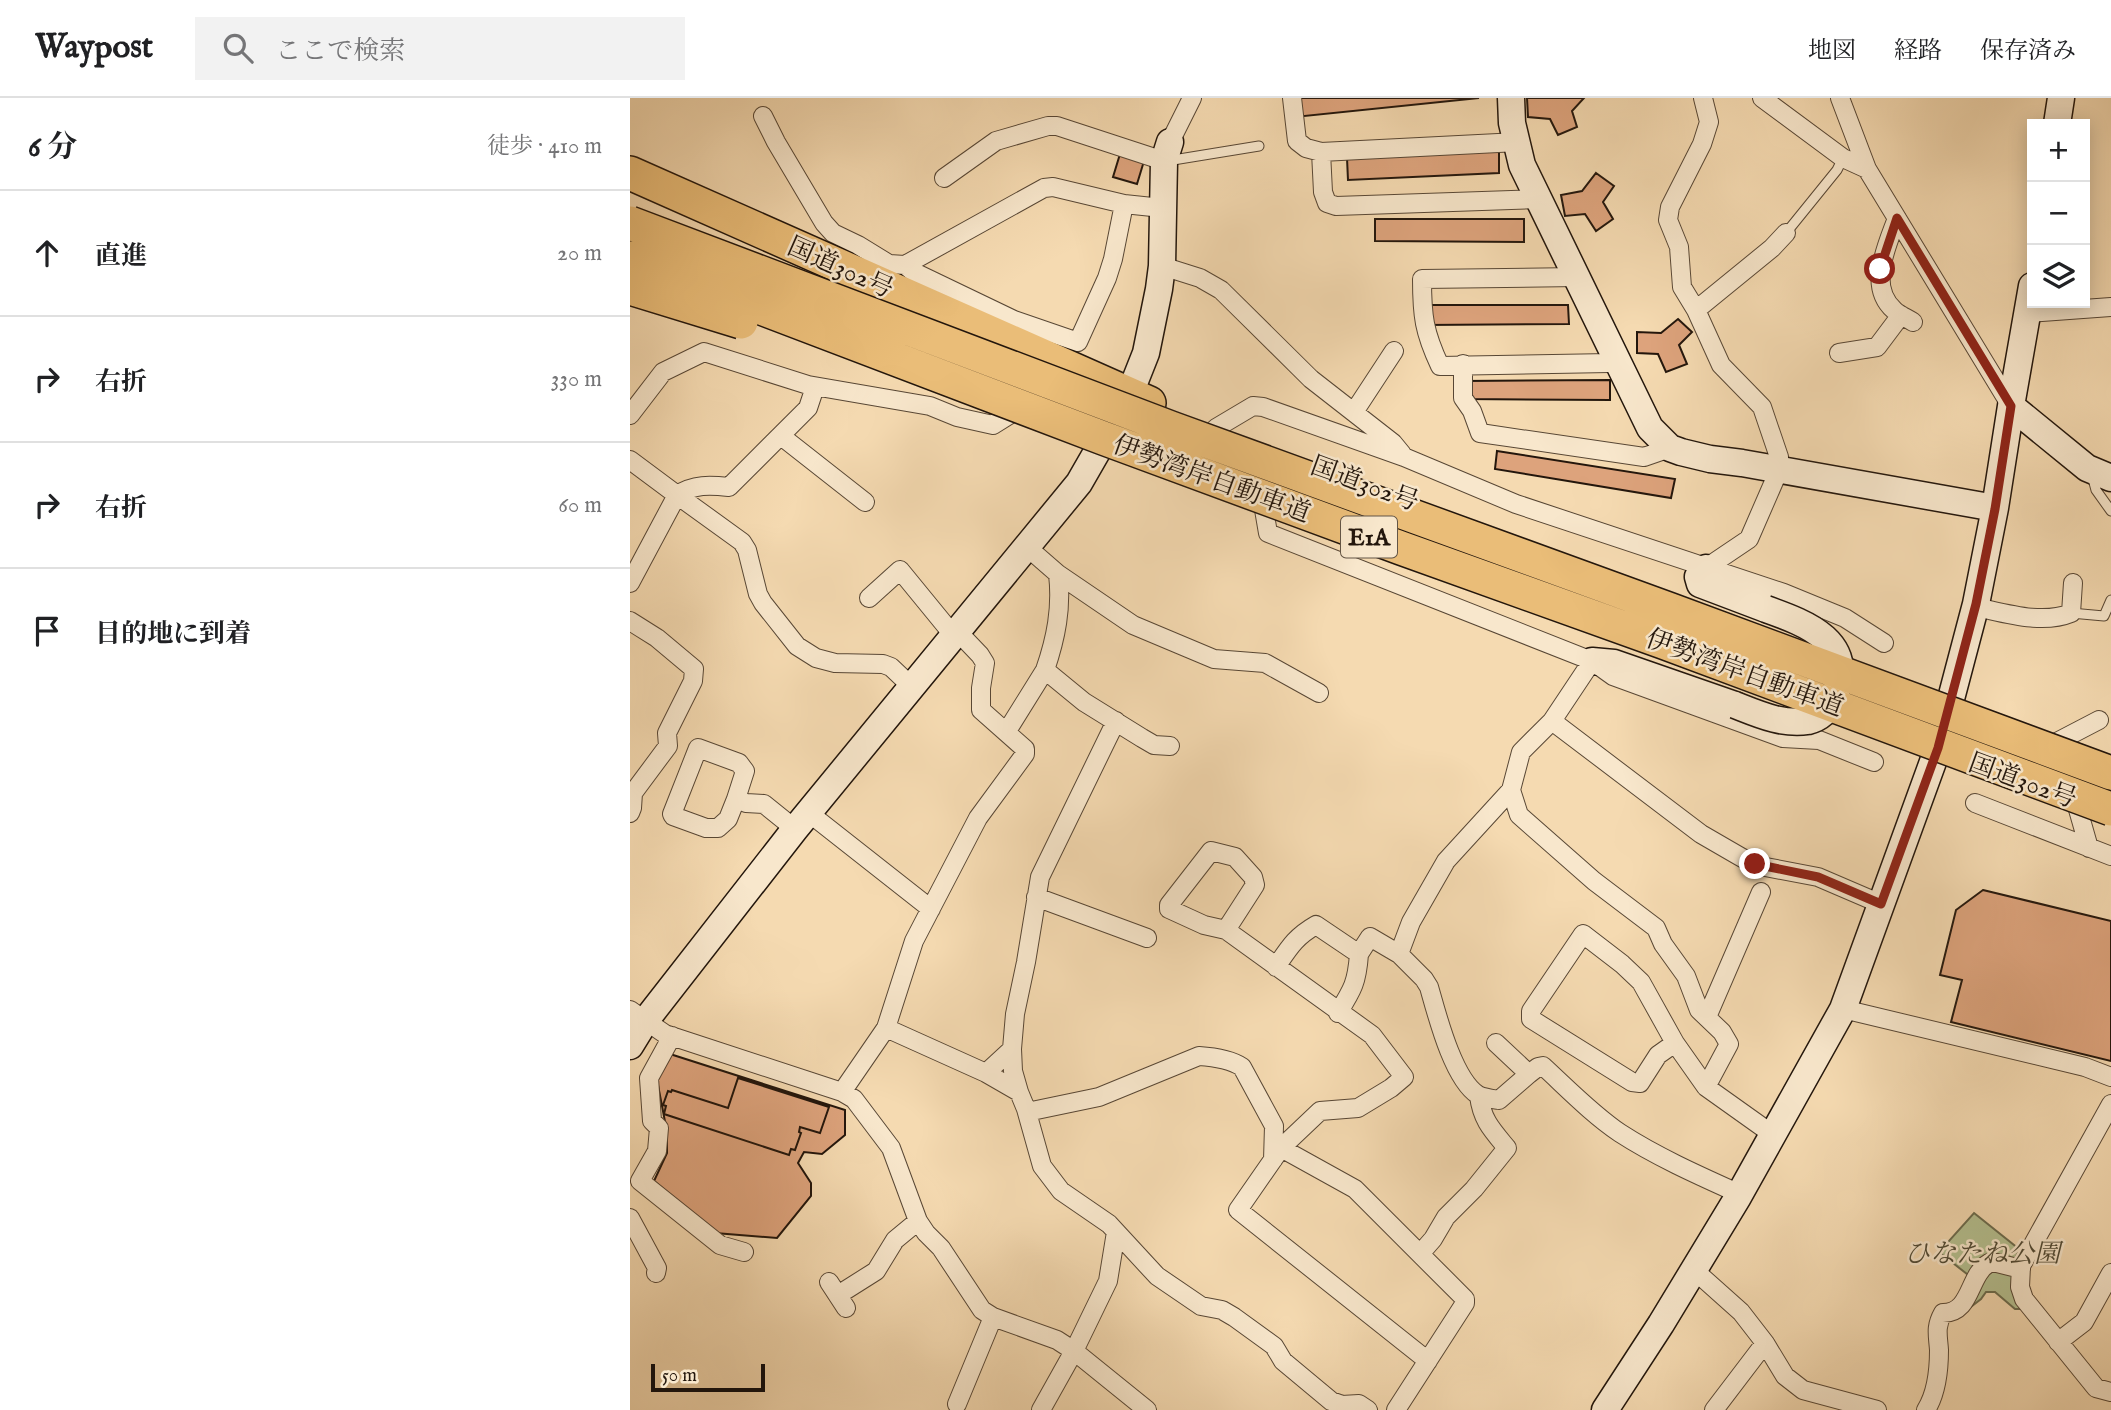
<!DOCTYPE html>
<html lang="ja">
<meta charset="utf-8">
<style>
:root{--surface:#fff;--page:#f2f2f2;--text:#202124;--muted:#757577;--line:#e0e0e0}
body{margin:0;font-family:"IM FELL English","Noto Serif JP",serif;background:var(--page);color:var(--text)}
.controls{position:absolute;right:21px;top:21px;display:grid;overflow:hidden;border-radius:0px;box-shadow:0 4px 18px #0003}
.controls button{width:63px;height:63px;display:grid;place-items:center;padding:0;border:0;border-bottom:2px solid var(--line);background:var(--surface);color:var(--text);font:35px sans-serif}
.scale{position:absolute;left:21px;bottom:18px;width:114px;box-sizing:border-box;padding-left:7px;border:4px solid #23160c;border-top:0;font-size:19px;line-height:24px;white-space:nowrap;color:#23160c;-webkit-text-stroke:5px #f8e7cc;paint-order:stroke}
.stop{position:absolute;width:21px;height:21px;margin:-16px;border:5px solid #8f2418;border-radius:50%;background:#fff}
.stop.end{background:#8f2418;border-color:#fff;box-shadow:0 2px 7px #0008}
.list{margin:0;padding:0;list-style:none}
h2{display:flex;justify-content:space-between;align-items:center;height:91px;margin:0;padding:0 28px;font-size:30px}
h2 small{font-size:23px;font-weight:400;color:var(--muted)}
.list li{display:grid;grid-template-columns:46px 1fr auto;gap:21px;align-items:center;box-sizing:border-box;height:126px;padding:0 28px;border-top:2px solid var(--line)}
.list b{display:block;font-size:26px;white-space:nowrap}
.list em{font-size:23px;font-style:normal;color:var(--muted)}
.icon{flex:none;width:38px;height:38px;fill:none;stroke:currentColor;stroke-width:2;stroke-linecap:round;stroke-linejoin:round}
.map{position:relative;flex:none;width:1481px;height:1312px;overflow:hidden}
header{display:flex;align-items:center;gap:42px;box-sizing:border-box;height:98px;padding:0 35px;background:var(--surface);border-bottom:2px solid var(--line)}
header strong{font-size:33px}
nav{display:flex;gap:38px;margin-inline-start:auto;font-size:24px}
.search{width:490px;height:63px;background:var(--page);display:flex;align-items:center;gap:18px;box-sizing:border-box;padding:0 24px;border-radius:0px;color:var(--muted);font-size:26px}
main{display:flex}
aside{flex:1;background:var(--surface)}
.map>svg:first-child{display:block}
.green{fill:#b5c191;stroke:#6c6c4e;stroke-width:2}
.building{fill:#dda37c;stroke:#23160c;stroke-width:2}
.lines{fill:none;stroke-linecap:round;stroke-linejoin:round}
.lane-casing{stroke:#584735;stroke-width:11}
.street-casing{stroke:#584735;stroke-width:20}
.secondary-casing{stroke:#23160c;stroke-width:29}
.highway-casing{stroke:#23160c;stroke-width:36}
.lane{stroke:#f8e7cc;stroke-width:9}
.street{stroke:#f8e7cc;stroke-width:18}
.secondary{stroke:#f8e7cc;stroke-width:26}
.highway{stroke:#eabd78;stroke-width:33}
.secondary-bridge-casing{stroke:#23160c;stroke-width:29;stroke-linecap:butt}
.highway-bridge-casing{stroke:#23160c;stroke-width:36;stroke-linecap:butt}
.secondary-bridge{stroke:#f8e7cc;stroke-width:26}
.highway-bridge{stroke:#eabd78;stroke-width:33}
.route{stroke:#8f2418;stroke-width:9}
.labels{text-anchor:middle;stroke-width:5;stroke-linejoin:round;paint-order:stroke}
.shield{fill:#f8e7cc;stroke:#635546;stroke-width:2}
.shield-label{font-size:24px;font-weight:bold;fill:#23160c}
.street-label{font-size:26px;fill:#23160c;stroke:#f8e7cc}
.park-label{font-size:26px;font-style:italic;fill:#4f4934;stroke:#f8e7cc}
</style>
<header>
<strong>Waypost</strong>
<div class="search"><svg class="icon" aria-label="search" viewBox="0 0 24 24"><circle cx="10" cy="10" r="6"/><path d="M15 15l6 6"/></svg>ここで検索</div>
<nav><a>地図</a><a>経路</a><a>保存済み</a></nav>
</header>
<main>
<aside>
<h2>6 分<small>徒歩 · 410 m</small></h2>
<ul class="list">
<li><svg class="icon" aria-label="ahead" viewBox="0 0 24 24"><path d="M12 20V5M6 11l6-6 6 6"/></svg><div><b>直進</b></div><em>20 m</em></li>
<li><svg class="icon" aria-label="right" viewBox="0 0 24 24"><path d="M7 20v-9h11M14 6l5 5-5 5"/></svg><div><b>右折</b></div><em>330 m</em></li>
<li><svg class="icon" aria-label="right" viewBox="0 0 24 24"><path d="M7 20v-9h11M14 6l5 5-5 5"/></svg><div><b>右折</b></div><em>60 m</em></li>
<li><svg class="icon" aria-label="arrive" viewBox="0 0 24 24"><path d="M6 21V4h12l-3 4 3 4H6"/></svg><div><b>目的地に到着</b></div></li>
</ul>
</aside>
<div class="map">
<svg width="1481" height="1312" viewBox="0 0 1481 1312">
<rect width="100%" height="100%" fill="#f5dab1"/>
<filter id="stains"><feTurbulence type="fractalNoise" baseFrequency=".00286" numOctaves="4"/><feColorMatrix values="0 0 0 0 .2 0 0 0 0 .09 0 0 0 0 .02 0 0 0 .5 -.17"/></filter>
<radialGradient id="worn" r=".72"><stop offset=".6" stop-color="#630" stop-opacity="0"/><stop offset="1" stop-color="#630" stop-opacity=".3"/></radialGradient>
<path class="green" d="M1344 1115 1394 1155 1393 1211H1385L1365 1194H1356L1351 1201 1337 1212 1342 1180 1309 1154Z"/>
<path class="building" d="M664 0H849L665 19Z
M897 0H954L942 13 947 29 928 37 920 21 898 19Z
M869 53V75L718 82 717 60Z
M490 56 514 63 507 86 483 79Z
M966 75 984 88 973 104 983 121 966 133 955 116 935 118 931 97 952 93Z
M745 121H894V144L745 143Z
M793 207H938L939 226 794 227Z
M1048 221 1062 234 1049 247 1057 266 1036 274 1028 256 1007 255V234L1031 235Z
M980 282V302L834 301 833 283Z
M867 353 1045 381 1041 400 865 371Z
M1353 792 1481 823V963L1321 924 1332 882 1310 877 1326 812Z
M40 956 215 1012V1037L192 1056 174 1054 168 1065 181 1085V1098L147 1140 85 1135 24 1083 37 1055V1034L27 982Z
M108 980 199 1009 190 1035 170 1029 169 1034 171 1035 165 1052 161 1051 159 1057 34 1016 36 1008 33 1007 38 993 41 994 42 992 98 1010Z"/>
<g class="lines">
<defs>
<path id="lane" d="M537 63 629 48
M1156 135 1207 72 1213 60
M1462 377 1466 392 1481 413
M1441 515 1474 518 1481 502"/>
<path id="street" d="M662 0 667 43 676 50 691 54 888 44
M1073 0 1079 24 1072 46 1040 109 1038 122 1049 149 1052 189 1066 212 1091 267 1132 309 1149 359V372L1119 441 1076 470
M1132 0 1213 60 1237 71 1381 308
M1210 0 1237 71
M133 18 146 44 194 125 203 135 228 147 259 166 275 167 414 90 423 89 494 106 532 110
M540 44 562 0
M691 54 693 94 697 105 706 108 909 101
M314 80 366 43 418 28H427L534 63
M1267 120C1257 148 1237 188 1264 212 1269 217 1277 220 1283 224
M275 167 282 173 384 222 448 244 477 180 483 161 494 106
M532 168 570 180 591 192 681 281 763 345 772 356
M948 179 792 181C792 218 794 234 810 268L980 265 987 260
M1066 212 1142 150 1156 135
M1398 215 1481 209
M1209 255 1247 249 1271 217
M833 266V300L842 313 850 335 1014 359 1040 350
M724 314 764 253
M0 317 33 274 74 254 178 287 300 308 327 319 363 327 392 309
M586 330 623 308 633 309 774 359 886 406 1154 495 1215 520 1254 545
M151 338 235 404
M0 362 47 397C64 386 80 387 99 389L178 310 185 289
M631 394 638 435 962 563 983 578 1153 640 1189 642 1244 664
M397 449 428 476C432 510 426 540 415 572
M428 476 503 527 584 561 635 565 689 595
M0 485 47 397 112 444 117 452 128 496 133 505 167 548 186 560 205 565 253 566 261 569 281 588
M239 500 270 472 324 538
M1346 509C1375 515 1412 527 1441 515L1443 485
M0 523 27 540 64 571 63 583 37 635 38 648 3 695 2 710 0 715
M962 563 922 623 891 654 881 692 889 717 964 783 1026 830 1033 846 1056 878 1069 912 1092 934 1099 946 1076 989
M922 623 1071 736 1109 758 1125 767 1188 779 1251 806
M377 633 415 572 454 604 512 640 524 647 540 648
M1421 647 1469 622
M106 701 115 673 109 665 68 650 42 716 43 718 76 730H88L98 721 106 701 116 705 134 706 165 731
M1445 701 1459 750
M1345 705 1481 758
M179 715 301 811
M406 799 517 840
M596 832 625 787 623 779 605 759 581 753 539 807V811L574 827 596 832 742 937 774 979 761 990 728 1010 690 1013 651 1050
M769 856 794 881 799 889C807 917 823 981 848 997 854 1000 863 1001 869 1002L899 976
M646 869C659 850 665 839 686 827L729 856 740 839 769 856 781 824 816 763 881 692
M1213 911 1455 969 1481 979
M0 912 35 936 212 994 224 1001 261 1050 288 1123 296 1135 311 1150 352 1212 363 1219 427 1242 444 1253 517 1312
M708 915C723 891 727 884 729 856
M1077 919 1131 794
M256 930 356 975 389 994 396 1011 412 1068 431 1093 479 1126 527 1178 571 1208 592 1212 604 1219 644 1248 653 1263 701 1303 712 1307 729 1306 738 1312
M42 938 19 980 22 1023 29 1030 27 1053 10 1083 90 1147 114 1154
M866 945 899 976 908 969 913 968C938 991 962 1016 990 1035 1027 1059 1070 1078 1110 1096
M1045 945 1028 957 1010 985 1002 984 901 921V913L953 836 992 866 1011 884 1045 945 1076 989 1142 1036
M382 951 383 973 389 994
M356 975 382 951 385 916 396 864 410 779 486 623
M212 994 256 930 284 843 348 720 395 656V651L351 612V590L355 565 350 557 328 534
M1481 1006 1391 1168 1390 1189 1394 1201 1466 1290 1481 1294
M397 1014 469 999 569 958C584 959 600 961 612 969L644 1028 643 1062
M0 1120 27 1170 26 1175
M790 1156 803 1141 816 1119 844 1091 877 1050C862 1032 852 1022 849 998
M1064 1172 1111 1214 1135 1245 1155 1278 1173 1292 1247 1312
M199 1184 216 1210
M208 1197 246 1173 265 1142 288 1123
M1428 1244 1454 1224 1481 1175
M327 1306 363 1219
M411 1312 444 1253 478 1183 486 1134
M766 1312 835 1205V1201L725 1091 651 1050 608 1112 798 1263
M1084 1312 1135 1245
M1296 1312C1306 1296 1309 1271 1309 1252 1308 1237 1305 1229 1313 1215 1342 1215 1338 1177 1359 1165H1367L1391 1171"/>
<path id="secondary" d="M881 0 882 25 892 67 1020 330 1040 350 1051 354 1080 361 1112 365 1365 410
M1427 26 1431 0
M1381 308 1457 370 1481 380
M1076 470 1068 479 1070 486 1136 511
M962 563 984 565 1105 607
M0 948 16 922 165 731 449 385 499 298 516 255 529 191 532 168 534 63 540 44
M975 1312 1031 1226 1108 1099 1213 911 1308 650 1346 506 1365 410 1381 308 1402 188"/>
<path id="highway" d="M0 75 519 305"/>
</defs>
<use href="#lane" class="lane-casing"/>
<use href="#street" class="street-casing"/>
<use href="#secondary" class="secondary-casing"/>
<use href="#highway" class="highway-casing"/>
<use href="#lane" class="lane"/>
<use href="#street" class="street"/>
<use href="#secondary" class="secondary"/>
<use href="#highway" class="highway"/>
<defs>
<path id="secondary-bridge" d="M1105 607C1128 616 1152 627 1178 623 1191 620 1199 611 1204 599 1227 544 1178 526 1136 511"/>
<path id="highway-bridge" d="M0 125 541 330 1041 512 1481 675
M0 160 473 340 771 450 1033 544 1481 711
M0 190 111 224"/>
</defs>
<use href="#secondary-bridge" class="secondary-bridge-casing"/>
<use href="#highway-bridge" class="highway-bridge-casing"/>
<use href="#secondary-bridge" class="secondary-bridge"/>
<use href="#highway-bridge" class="highway-bridge"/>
</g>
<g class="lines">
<path class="route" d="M1125 766 1188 779 1251 806 1308 650 1346 506 1365 411 1381 308 1267 120 1250 171"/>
</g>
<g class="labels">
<rect class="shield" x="711" y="418.5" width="56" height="41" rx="5"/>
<g class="shield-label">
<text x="739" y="447">E1A</text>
</g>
<g class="street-label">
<text transform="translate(211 169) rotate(24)" y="9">国道302号</text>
<text transform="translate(582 380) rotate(20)" y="9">伊勢湾岸自動車道</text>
<text transform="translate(735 385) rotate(20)" y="9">国道302号</text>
<text transform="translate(1115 574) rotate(20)" y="9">伊勢湾岸自動車道</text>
<text transform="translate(1393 682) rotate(20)" y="9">国道302号</text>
</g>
<g class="park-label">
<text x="1352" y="1164">ひなたね公園</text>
</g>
</g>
<rect width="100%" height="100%" filter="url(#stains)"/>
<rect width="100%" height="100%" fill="url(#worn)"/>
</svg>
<div class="controls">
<button>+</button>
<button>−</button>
<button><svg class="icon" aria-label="layers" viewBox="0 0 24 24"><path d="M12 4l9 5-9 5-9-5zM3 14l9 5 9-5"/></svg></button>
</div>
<div class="scale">50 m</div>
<div class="stop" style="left:1250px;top:171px"></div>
<div class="stop end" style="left:1125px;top:766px"></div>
</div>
</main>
